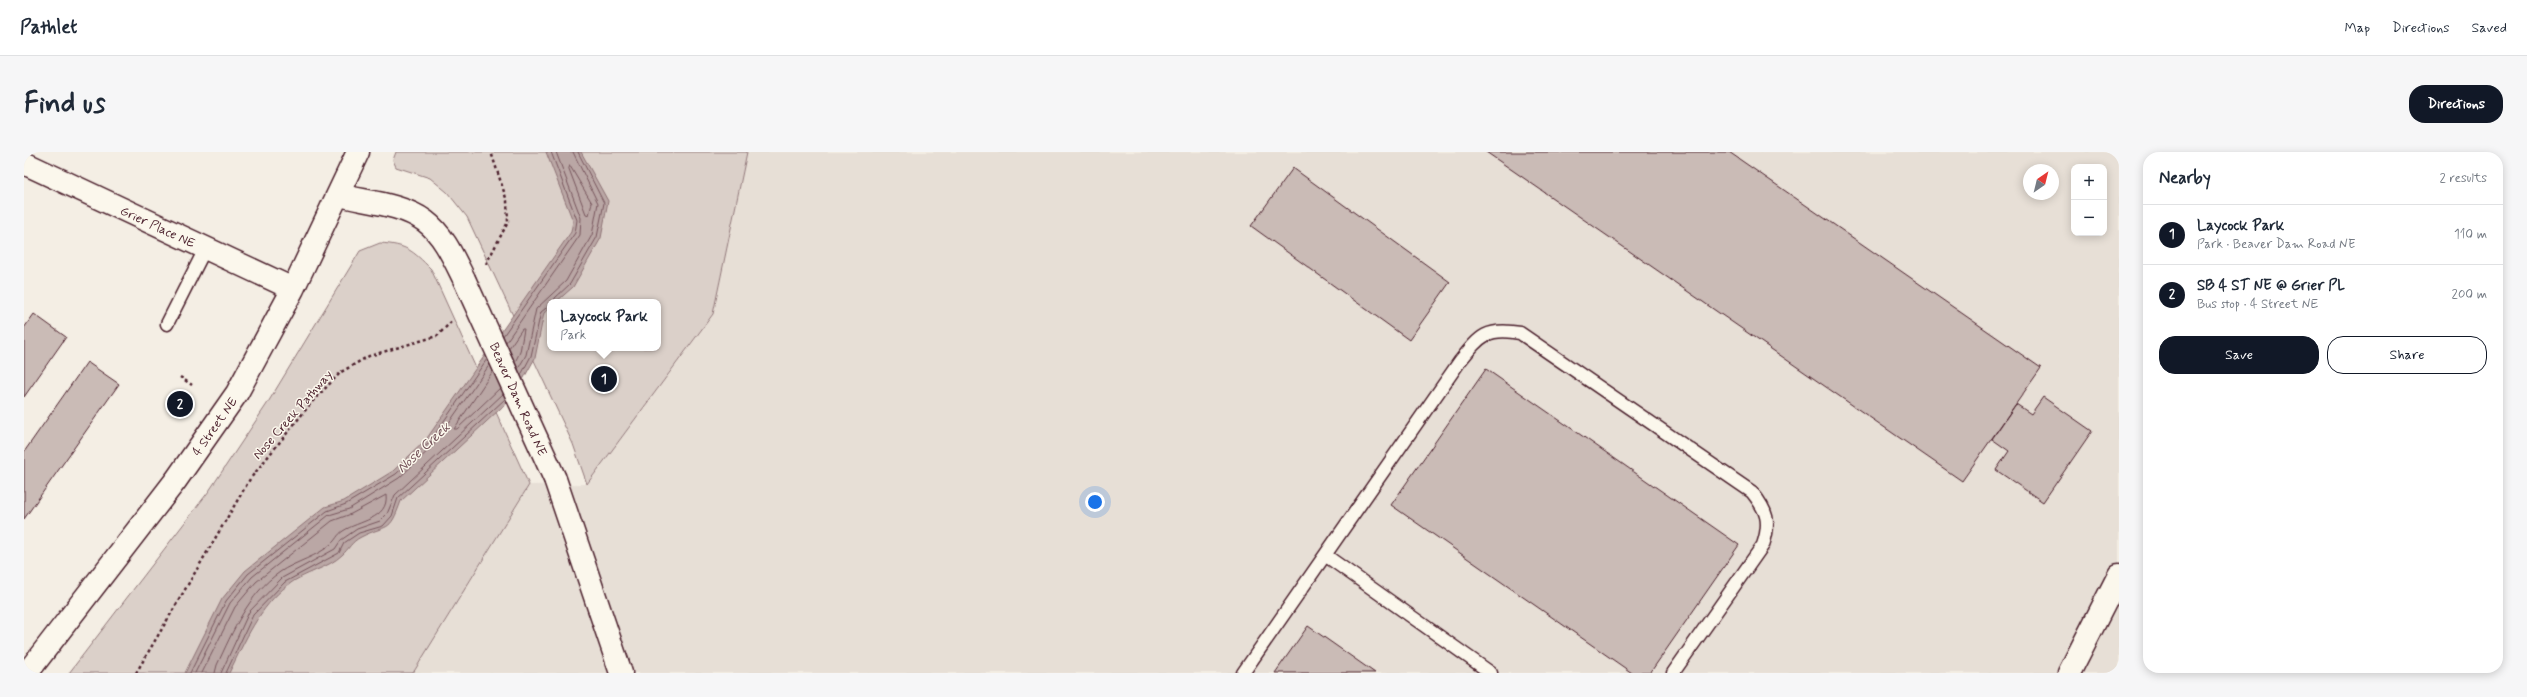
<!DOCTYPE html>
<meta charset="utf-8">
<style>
:root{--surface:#fff;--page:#f6f6f7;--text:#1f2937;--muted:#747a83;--line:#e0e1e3;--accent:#111827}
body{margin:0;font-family:Mynerve,sans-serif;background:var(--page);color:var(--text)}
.controls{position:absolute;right:12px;top:12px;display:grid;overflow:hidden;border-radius:8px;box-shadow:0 2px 10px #0003}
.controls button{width:36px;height:36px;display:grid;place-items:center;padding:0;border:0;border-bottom:1px solid var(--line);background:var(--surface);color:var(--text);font:20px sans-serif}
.compass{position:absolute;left:1999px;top:12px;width:36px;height:36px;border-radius:50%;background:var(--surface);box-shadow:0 2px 10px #0003;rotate:35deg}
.you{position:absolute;left:1071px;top:350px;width:14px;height:14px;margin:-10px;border:3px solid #fff;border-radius:50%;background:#1a73e8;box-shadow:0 0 0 6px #1a73e833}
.badge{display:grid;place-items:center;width:26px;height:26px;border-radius:50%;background:var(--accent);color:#fff;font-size:13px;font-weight:700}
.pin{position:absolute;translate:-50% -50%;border:2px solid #fff;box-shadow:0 1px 4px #0006}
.popup{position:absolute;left:523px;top:147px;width:114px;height:52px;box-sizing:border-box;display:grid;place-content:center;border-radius:8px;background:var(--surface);filter:drop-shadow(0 1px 3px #0005);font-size:13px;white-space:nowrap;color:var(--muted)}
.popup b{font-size:15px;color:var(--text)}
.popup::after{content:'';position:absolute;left:50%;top:100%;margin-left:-8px;border:8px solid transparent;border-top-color:var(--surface)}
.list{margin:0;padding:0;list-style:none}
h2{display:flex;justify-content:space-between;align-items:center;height:52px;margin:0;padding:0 16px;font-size:17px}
h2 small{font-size:13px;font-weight:400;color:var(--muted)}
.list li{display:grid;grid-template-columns:26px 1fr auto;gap:12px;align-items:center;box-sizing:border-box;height:60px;padding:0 16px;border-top:1px solid var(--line)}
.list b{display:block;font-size:15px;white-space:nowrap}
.list p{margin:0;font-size:13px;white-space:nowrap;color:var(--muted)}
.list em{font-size:13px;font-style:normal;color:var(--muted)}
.actions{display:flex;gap:8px;padding:12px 16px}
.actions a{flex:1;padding:9px 0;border:1px solid var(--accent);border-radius:16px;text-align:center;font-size:14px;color:var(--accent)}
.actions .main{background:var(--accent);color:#fff}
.map{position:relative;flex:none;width:2095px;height:521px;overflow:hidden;border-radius:16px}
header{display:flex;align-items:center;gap:24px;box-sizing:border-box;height:56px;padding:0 20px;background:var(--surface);border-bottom:1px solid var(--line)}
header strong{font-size:19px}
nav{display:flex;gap:22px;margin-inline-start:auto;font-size:14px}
.intro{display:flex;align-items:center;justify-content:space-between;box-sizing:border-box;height:96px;padding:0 24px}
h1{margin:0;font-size:28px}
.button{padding:10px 18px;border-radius:16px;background:var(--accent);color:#fff;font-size:14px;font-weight:700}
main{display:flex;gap:24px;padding:0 24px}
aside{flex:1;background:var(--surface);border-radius:16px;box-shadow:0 2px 10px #0003}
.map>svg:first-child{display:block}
.built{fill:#e7dfd6;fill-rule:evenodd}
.green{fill:#dbd0c9;stroke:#92787a;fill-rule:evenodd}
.water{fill:#baa7a5;stroke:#8d7174}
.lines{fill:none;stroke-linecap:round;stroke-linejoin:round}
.shore{stroke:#77555c;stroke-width:1}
.building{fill:#cabbb6;stroke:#4a1f2b}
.service-casing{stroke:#4a1f2b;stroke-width:15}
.minor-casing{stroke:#4a1f2b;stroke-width:25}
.path{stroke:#4a1f2b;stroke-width:2.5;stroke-dasharray:3 3;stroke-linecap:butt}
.service{stroke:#fbf7ec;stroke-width:12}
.minor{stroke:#fbf7ec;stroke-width:22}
.minor-bridge-casing{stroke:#4a1f2b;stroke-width:25;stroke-linecap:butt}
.minor-bridge{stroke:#fbf7ec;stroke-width:22}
.labels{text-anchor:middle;stroke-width:3;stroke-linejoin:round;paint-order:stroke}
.street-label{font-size:13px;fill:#4a1f2b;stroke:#fbf7ec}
.water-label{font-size:14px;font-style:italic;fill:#714f56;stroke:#fbf7ec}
</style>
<header>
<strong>Pathlet</strong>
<nav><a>Map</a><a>Directions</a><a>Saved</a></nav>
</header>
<div class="intro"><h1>Find us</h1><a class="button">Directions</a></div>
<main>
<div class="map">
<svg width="2095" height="521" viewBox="0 0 2095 521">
<rect width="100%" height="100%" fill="#f4eee4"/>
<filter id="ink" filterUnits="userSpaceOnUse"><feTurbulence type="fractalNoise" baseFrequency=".025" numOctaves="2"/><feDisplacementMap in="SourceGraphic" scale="8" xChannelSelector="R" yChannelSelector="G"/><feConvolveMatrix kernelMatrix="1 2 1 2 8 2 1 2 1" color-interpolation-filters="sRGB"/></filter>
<g filter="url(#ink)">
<path class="built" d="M723 0H2095V521H389L505 333 563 332 689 162ZM2050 15H2080V81H2050ZM2005 18H2029V42H2005Z"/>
<path class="green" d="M372 0H723L689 162 563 332 549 292 443 65 423 40 406 26 372 15 369 8ZM526 150H634V196H526Z
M356 91C383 93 388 98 407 117L505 333 389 521H45L185 339 243 252 336 99Z"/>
<path class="water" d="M522 0H557L584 49 577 86 549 135 532 150H526V156L520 161 511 206 490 244 377 349C365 383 364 371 337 385 327 390 325 397 318 403 305 416 279 421 264 433 235 455 221 489 205 521H161L198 447 221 419 301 355 320 349 369 319 401 289 547 80 549 69Z"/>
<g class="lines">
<path class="shore" d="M546 14 568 51 565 63 562 62 545 17Z
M530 150 531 146 546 132 573 85 580 51 554 0
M479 184 551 81 553 68 527 0
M482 190 556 83 557 66 532 0
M485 196 498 177H500L496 200 491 210
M494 217 502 203 512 157 542 129 568 83 574 51 549 0
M469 219 430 277H433L476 236
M497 223 507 204 517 160 526 153
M166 521 202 449 224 422 303 359 322 352 372 322 404 292 463 207
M171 521 206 451 228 425 305 363 325 357 375 326 408 295 466 212
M178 521 211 455 232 430 308 369 327 362 362 343C365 367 334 369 319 379 313 383 312 388 307 392 295 404 270 410 256 420 224 442 209 479 193 513L191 521
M197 521 225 460 258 426 311 397 317 388 333 377 356 369 363 362 371 343 479 242
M202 521 229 463 261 430 315 401 320 391 335 381 359 374 368 364 374 346 481 247"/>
</g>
<path class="building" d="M1462 0H1705L2017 216 1938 329Z
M1269 16 1426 130 1385 188 1227 74Z
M10 162 42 185 0 245V176Z
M63 210 95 232 0 367V300Z
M1462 217 1715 393 1626 521H1608L1367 353Z
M2019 245 2068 279 2019 350 1972 318 1985 299 1968 287 1992 252 2007 262Z
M1284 474 1351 521H1251Z"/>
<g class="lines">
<defs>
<path id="service" d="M143 172 181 97
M1301 403 1467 521
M1219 521 1436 209C1456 184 1463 175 1496 181L1728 340C1743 359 1747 369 1739 393L1649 521"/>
<path id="minor" d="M0 11 269 137
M315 43C342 50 378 52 401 69 420 83 430 107 440 127
M531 327 597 521
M3 521 152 328 213 241 269 137 334 0
M2045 521 2095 423"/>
</defs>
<use href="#service" class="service-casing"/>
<use href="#minor" class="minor-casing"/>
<path class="path" d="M462 112 484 70 483 49 467 0
M156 225 168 233
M112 521 226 327 288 250 317 220 345 204 413 184 429 168"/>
<use href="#service" class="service"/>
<use href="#minor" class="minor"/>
<defs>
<path id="minor-bridge" d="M440 127 531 327"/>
</defs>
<use href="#minor-bridge" class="minor-bridge-casing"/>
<use href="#minor-bridge" class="minor-bridge"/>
</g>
</g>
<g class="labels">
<g class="street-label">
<text transform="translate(134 74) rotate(25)" y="5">Grier Place NE</text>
<text transform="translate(495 247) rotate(66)" y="5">Beaver Dam Road NE</text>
<text transform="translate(268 262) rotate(-49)" y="5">Nose Creek Pathway</text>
<text transform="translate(190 274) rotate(-55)" y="5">4 Street NE</text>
</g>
<g class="water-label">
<text transform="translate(399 295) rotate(-43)" y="5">Nose Creek</text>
</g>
</g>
</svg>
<div class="controls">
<button>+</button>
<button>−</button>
</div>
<svg class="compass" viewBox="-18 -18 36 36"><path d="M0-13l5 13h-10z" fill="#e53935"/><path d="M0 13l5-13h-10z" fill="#747a83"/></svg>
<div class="you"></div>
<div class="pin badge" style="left:580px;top:227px">1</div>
<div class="popup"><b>Laycock Park</b>Park</div>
<div class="pin badge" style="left:156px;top:252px">2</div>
</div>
<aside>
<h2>Nearby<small>2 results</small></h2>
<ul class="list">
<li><span class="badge">1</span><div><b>Laycock Park</b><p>Park · Beaver Dam Road NE</p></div><em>110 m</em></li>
<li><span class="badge">2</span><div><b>SB 4 ST NE @ Grier PL</b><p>Bus stop · 4 Street NE</p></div><em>200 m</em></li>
</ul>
<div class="actions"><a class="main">Save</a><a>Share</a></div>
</aside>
</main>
